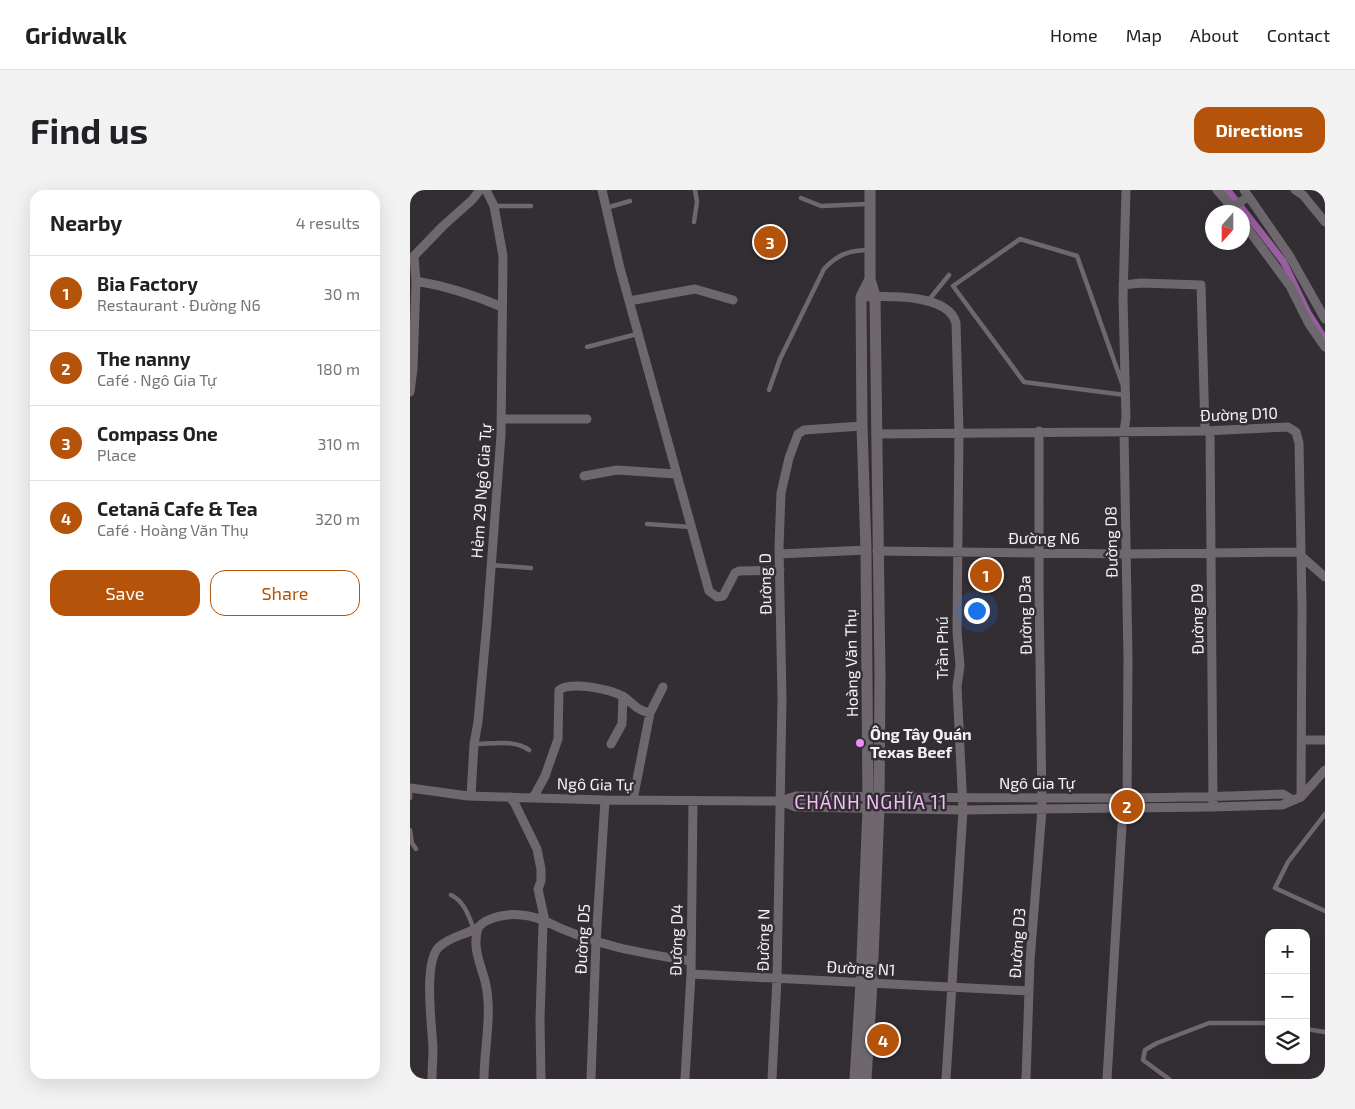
<!DOCTYPE html>
<meta charset="utf-8">
<style>
:root{--surface:#fff;--page:#f2f2f2;--text:#202124;--muted:#757577;--line:#e0e0e0;--accent:#b45309}
body{margin:0;font-family:"Exo 2",sans-serif;background:var(--page);color:var(--text)}
.controls{position:absolute;right:15px;bottom:15px;display:grid;overflow:hidden;border-radius:10px;box-shadow:0 5px 20px #0002}
.controls button{width:45px;height:45px;display:grid;place-items:center;padding:0;border:0;border-bottom:1px solid var(--line);background:var(--surface);color:var(--text);font:25px sans-serif}
.compass{position:absolute;left:795px;top:15px;width:45px;height:45px;border-radius:50%;background:var(--surface);box-shadow:0 5px 20px #0002;rotate:201deg}
.you{position:absolute;left:566px;top:420px;width:18px;height:18px;margin:-12px;border:4px solid #fff;border-radius:50%;background:#1a73e8;box-shadow:0 0 0 8px #1a73e833}
.badge{display:grid;place-items:center;width:32px;height:32px;border-radius:50%;background:var(--accent);color:#fff;font-size:16px;font-weight:700}
.pin{position:absolute;translate:-50% -50%;border:2px solid #fff;box-shadow:0 1px 5px #0006}
.list{margin:0;padding:0;list-style:none}
h2{display:flex;justify-content:space-between;align-items:center;height:65px;margin:0;padding:0 20px;font-size:21px}
h2 small{font-size:16px;font-weight:400;color:var(--muted)}
.list li{display:grid;grid-template-columns:32px 1fr auto;gap:15px;align-items:center;box-sizing:border-box;height:75px;padding:0 20px;border-top:1px solid var(--line)}
.list b{display:block;font-size:19px;white-space:nowrap}
.list p{margin:0;font-size:16px;white-space:nowrap;color:var(--muted)}
.list em{font-size:16px;font-style:normal;color:var(--muted)}
.actions{display:flex;gap:10px;padding:15px 20px}
.actions a{flex:1;padding:11px 0;border:1px solid var(--accent);border-radius:15px;text-align:center;font-size:18px;color:var(--accent)}
.actions .main{background:var(--accent);color:#fff}
.icon{flex:none;width:28px;height:28px;fill:none;stroke:currentColor;stroke-width:2;stroke-linecap:round;stroke-linejoin:round}
.map{position:relative;flex:none;width:915px;height:889px;overflow:hidden;border-radius:15px}
header{display:flex;align-items:center;gap:30px;box-sizing:border-box;height:70px;padding:0 25px;background:var(--surface);border-bottom:1px solid var(--line)}
header strong{font-size:24px}
nav{display:flex;gap:28px;margin-inline-start:auto;font-size:18px}
.intro{display:flex;align-items:center;justify-content:space-between;box-sizing:border-box;height:120px;padding:0 30px}
h1{margin:0;font-size:35px}
.button{padding:12px 22px;border-radius:15px;background:var(--accent);color:#fff;font-size:18px;font-weight:700}
main{display:flex;gap:30px;padding:0 30px}
aside{flex:1;background:var(--surface);border-radius:15px;box-shadow:0 5px 20px #0002}
.map>svg:first-child{display:block}
.water{fill:#985e9e}
.lines{fill:none;stroke-linecap:round;stroke-linejoin:round}
.service{stroke:#6e686e;stroke-width:4.5}
.minor{stroke:#6e686e;stroke-width:9}
.tertiary{stroke:#6e686e;stroke-width:11}
.poi-dot{fill:#ee8cf8;stroke:#332e33;stroke-width:2}
.labels{text-anchor:middle;stroke-width:5;stroke-linejoin:round;paint-order:stroke}
.street-label{font-size:16px;fill:#f5f2f5;stroke:#332e33}
.poi-label{font-size:16px;font-weight:bold;fill:#f5f2f5;stroke:#332e33;text-anchor:start}
.quarter-label{font-size:19px;letter-spacing:1px;fill:#f4bdf9;stroke:#332e33}
</style>
<header>
<strong>Gridwalk</strong>
<nav><a>Home</a><a>Map</a><a>About</a><a>Contact</a></nav>
</header>
<div class="intro"><h1>Find us</h1><a class="button">Directions</a></div>
<main>
<aside>
<h2>Nearby<small>4 results</small></h2>
<ul class="list">
<li><span class="badge">1</span><div><b>Bia Factory</b><p>Restaurant · Đường N6</p></div><em>30 m</em></li>
<li><span class="badge">2</span><div><b>The nanny</b><p>Café · Ngô Gia Tự</p></div><em>180 m</em></li>
<li><span class="badge">3</span><div><b>Compass One</b><p>Place</p></div><em>310 m</em></li>
<li><span class="badge">4</span><div><b>Cetanā Cafe &amp; Tea</b><p>Café · Hoàng Văn Thụ</p></div><em>320 m</em></li>
</ul>
<div class="actions"><a class="main">Save</a><a>Share</a></div>
</aside>
<div class="map">
<svg width="915" height="889" viewBox="0 0 915 889">
<rect width="100%" height="100%" fill="#332e33"/>
<path class="water" d="M813 0H822L876 69 901 121 915 143V155L870 73 833 25 832 22H831Z"/>
<g class="lines">
<path class="service" d="M391 8 411 16 458 14
M85 16H121
M196 18 220 11
M284 32 287 12 285 0
M518 111 539 85
M177 157 227 144
M712 193 667 66 610 49 543 96 614 192 715 205
M359 200 370 169 414 79C428 64 440 60 460 60
M237 334 281 337
M81 375 121 378
M64 554C81 554 105 549 119 560
M0 608V598
M915 624 878 672 865 698 915 721
M0 640 2 653 6 659
M41 705C54 711 59 726 64 740
M896 839 915 842
M759 889 733 870 735 860 747 853 799 833H859"/>
<path class="minor" d="M192 0 210 78 299 401 307 407 313 406 325 383 329 381 370 380
M807 0 826 22
M834 0 879 65 915 129
M885 0 893 5 915 32
M822 17 838 7
M832 31 880 96 899 134 915 157
M6 91C36 96 64 105 92 117
M713 95 731 93 791 95 795 241
M451 107C476 106 538 103 546 133L549 242 547 441 550 476 547 496 553 620 536 889
M219 111 285 99 323 110
M0 202 3 179 6 91 4 66 33 36 62 10 70 0
M91 229H177
M800 241 803 613
M466 244 795 241 878 237 886 242 889 253 892 416 891 607
M174 286 207 280 266 284
M467 361 716 364 891 362
M369 364 456 360
M891 366 915 387
M892 550H915
M201 554 212 534 213 506
M0 598 58 606 195 610 370 611 386 606C549 607 711 611 873 604L883 610
M61 606 64 554 68 532 77 432 91 245 93 66 84 16 76 0
M100 607 105 614 127 659 131 679V691L128 699 135 731C183 755 229 763 281 771
M123 608 135 586 148 549 149 500C161 491 201 499 214 507 224 514 226 520 240 523L253 497
M223 610 240 523
M370 611 386 617 553 620 803 617 872 615 891 607 915 580
M68 738C62 757 70 772 75 791 83 823 74 857 74 889
M281 784 619 801
M22 889C22 879 23 868 23 858 22 836 13 772 29 757 39 747 55 745 67 738 70 736 72 733 76 731 95 722 115 723 135 731L133 734 130 829 131 889
M181 889 186 752 195 610
M275 889 281 784 283 611
M362 889 367 788 372 509 369 357 371 303 379 268 388 244 394 240 452 236
M616 889 620 771 632 619 629 398V241
M697 889 712 635 717 618 718 469 714 241 716 228 713 109 716 0"/>
<path class="tertiary" d="M445 889 451 793 458 618 456 360 452 236 451 107 460 89
M456 889 462 793 469 618 470 486 465 106 460 89V0"/>
</g>
<circle class="poi-dot" cx="450" cy="553" r="5"/>
<g class="labels">
<g class="street-label">
<text transform="translate(829 224) rotate(-2)" y="6">Đường D10</text>
<text transform="translate(71 301) rotate(-86)" y="6">Hẻm 29 Ngô Gia Tự</text>
<text x="634" y="354">Đường N6</text>
<text transform="translate(701 352) rotate(-91)" y="6">Đường D8</text>
<text transform="translate(355 394) rotate(-91)" y="6">Đường D</text>
<text transform="translate(615 425) rotate(-91)" y="6">Đường D3a</text>
<text transform="translate(787 429) rotate(-91)" y="6">Đường D9</text>
<text transform="translate(532 458) rotate(-90)" y="6">Trần Phú</text>
<text transform="translate(441 473) rotate(-91)" y="6">Hoàng Văn Thụ</text>
<text x="627" y="599">Ngô Gia Tự</text>
<text transform="translate(185 594) rotate(1)" y="6">Ngô Gia Tự</text>
<text transform="translate(172 749) rotate(-87)" y="6">Đường D5</text>
<text transform="translate(266 750) rotate(-89)" y="6">Đường D4</text>
<text transform="translate(353 750) rotate(-89)" y="6">Đường N</text>
<text transform="translate(607 753) rotate(-86)" y="6">Đường D3</text>
<text transform="translate(451 778) rotate(3)" y="6">Đường N1</text>
</g>
<g class="poi-label">
<text x="460" y="550">Ông Tây Quán<tspan x="460" dy="18">Texas Beef</tspan></text>
</g>
<g class="quarter-label">
<text x="461" y="619">CHÁNH NGHĨA 11</text>
</g>
</g>
</svg>
<div class="controls">
<button>+</button>
<button>−</button>
<button><svg class="icon" aria-label="layers" viewBox="0 0 24 24"><path d="M12 4l9 5-9 5-9-5zM3 14l9 5 9-5"/></svg></button>
</div>
<svg class="compass" viewBox="-18 -18 36 36"><path d="M0-13l5 13h-10z" fill="#e53935"/><path d="M0 13l5-13h-10z" fill="#757577"/></svg>
<div class="you"></div>
<div class="pin badge" style="left:576px;top:385px">1</div>
<div class="pin badge" style="left:717px;top:616px">2</div>
<div class="pin badge" style="left:360px;top:52px">3</div>
<div class="pin badge" style="left:473px;top:850px">4</div>
</div>
</main>
